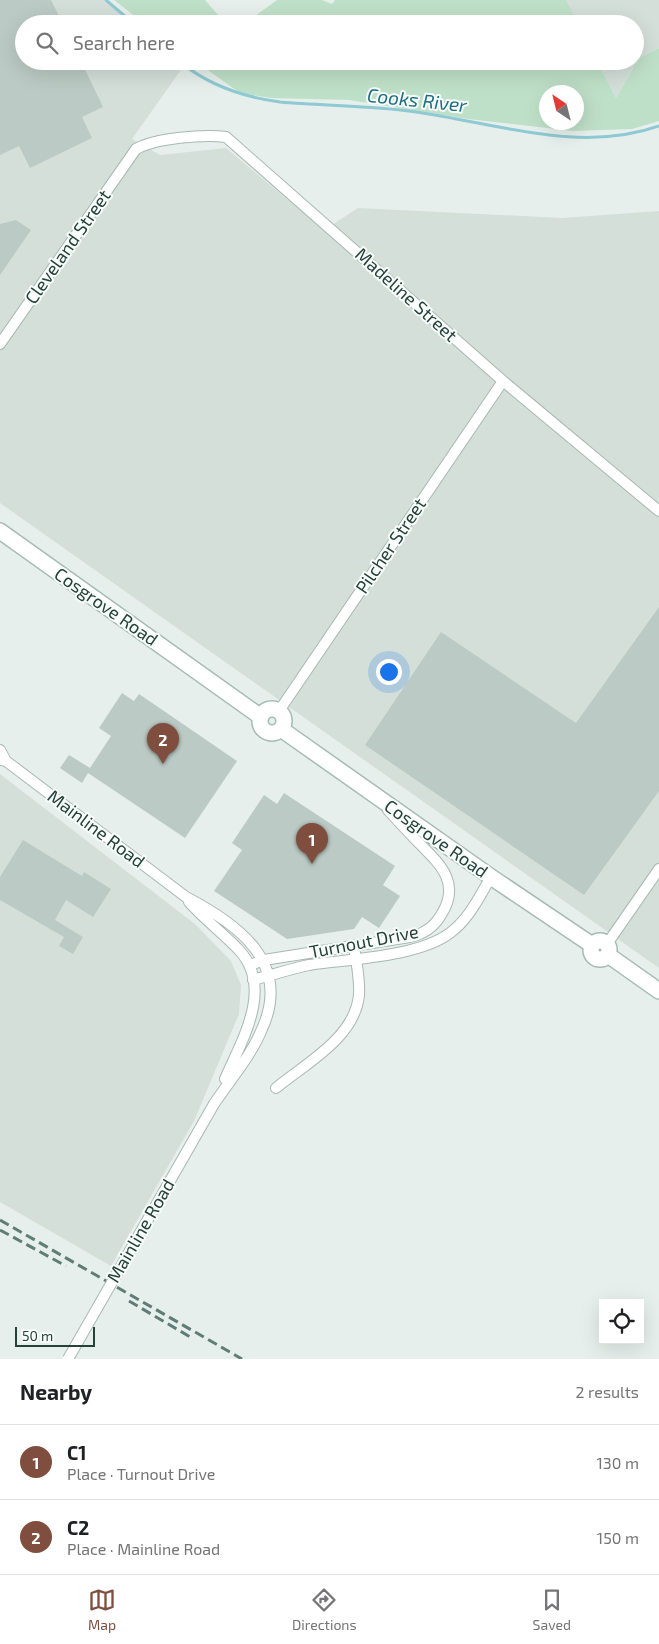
<!DOCTYPE html>
<meta charset="utf-8">
<style>
:root{--surface:#fff;--page:#f2f2f2;--text:#202124;--muted:#757577;--line:#e0e0e0;--accent:#7f4e3f}
body{margin:0;font-family:"Exo 2",sans-serif;background:var(--page);color:var(--text)}
.controls{position:absolute;right:15px;bottom:15px;display:grid;overflow:hidden;border-radius:0px;box-shadow:0 5px 20px #0002}
.controls button{width:45px;height:45px;display:grid;place-items:center;padding:0;border:0;border-bottom:1px solid var(--line);background:var(--surface);color:var(--text);font:25px sans-serif}
.compass{position:absolute;left:539px;top:85px;width:45px;height:45px;border-radius:50%;background:var(--surface);box-shadow:0 5px 20px #0002;rotate:325deg}
.scale{position:absolute;left:15px;bottom:12px;width:80px;box-sizing:border-box;padding-left:5px;border:2px solid #24423a;border-top:0;font-size:14px;line-height:18px;white-space:nowrap;color:#24423a;-webkit-text-stroke:4px #f7fbf9;paint-order:stroke}
.you{position:absolute;left:388px;top:671px;width:18px;height:18px;margin:-12px;border:4px solid #fff;border-radius:50%;background:#1a73e8;box-shadow:0 0 0 8px #1a73e833}
.badge{display:grid;place-items:center;width:32px;height:32px;border-radius:50%;background:var(--accent);color:#fff;font-size:16px;font-weight:700}
.pin{position:absolute;translate:-50% -41px;filter:drop-shadow(0 1px 2px #0008)}
.pin::after{content:'';position:absolute;top:26px;width:18px;height:15px;background:inherit;clip-path:polygon(0 0,100% 0,50% 100%)}
.list{margin:0;padding:0;list-style:none}
h2{display:flex;justify-content:space-between;align-items:center;height:65px;margin:0;padding:0 20px;font-size:21px}
h2 small{font-size:16px;font-weight:400;color:var(--muted)}
.list li{display:grid;grid-template-columns:32px 1fr auto;gap:15px;align-items:center;box-sizing:border-box;height:75px;padding:0 20px;border-top:1px solid var(--line)}
.list b{display:block;font-size:19px;white-space:nowrap}
.list p{margin:0;font-size:16px;white-space:nowrap;color:var(--muted)}
.list em{font-size:16px;font-style:normal;color:var(--muted)}
.icon{flex:none;width:28px;height:28px;fill:none;stroke:currentColor;stroke-width:2;stroke-linecap:round;stroke-linejoin:round}
.map{position:relative;flex:none;width:659px;height:1359px;overflow:hidden}
.search{position:absolute;background:var(--surface);box-shadow:0 5px 20px #0002;left:15px;right:15px;top:15px;height:55px;display:flex;align-items:center;gap:12px;box-sizing:border-box;padding:0 18px;border-radius:28px;color:var(--muted);font-size:19px}
.sheet{height:215px;background:var(--surface)}
nav{display:flex;justify-content:space-around;align-items:center;box-sizing:border-box;height:70px;border-top:1px solid var(--line);background:var(--surface);font-size:14px;color:var(--muted)}
nav a{display:grid;justify-items:center;gap:2px}
nav .on{color:var(--accent)}
.map>svg:first-child{display:block}
.built{fill:#d4dfda}
.green{fill:#bfe0c8;fill-rule:evenodd}
.lines{fill:none;stroke-linecap:round;stroke-linejoin:round}
.stream{stroke:#8ec9d4;stroke-width:3}
.building{fill:#bbcac4}
.street-casing{stroke:#a8b8b2;stroke-width:12}
.secondary-casing{stroke:#a4bbb3;stroke-width:18}
.street{stroke:#fff;stroke-width:10}
.secondary{stroke:#fff;stroke-width:15}
.rail{stroke:#5f7d75;stroke-width:3;stroke-dasharray:10 5;stroke-linecap:butt}
.street-bridge-casing{stroke:#a8b8b2;stroke-width:12;stroke-linecap:butt}
.street-bridge{stroke:#fff;stroke-width:10}
.labels{text-anchor:middle;stroke-width:4;stroke-linejoin:round;paint-order:stroke}
.street-label{font-size:18px;fill:#24423a;stroke:#f7fbf9}
.water-label{font-size:19px;font-style:italic;fill:#1c6f80;stroke:#f7fbf9}
</style>
<div class="map">
<svg width="659" height="1359" viewBox="0 0 659 1359">
<rect width="100%" height="100%" fill="#e6efeb"/>
<path class="built" d="M0 0H104L132 24H24V61H176L183 67 132 139 160 155 226 148 324 230 358 208 562 218 659 211V968L0 503Z
M565 0H659V48L639 58 616 98 597 61H635V24H578Z
M0 774 195 924 231 961 241 985 239 1014 194 1121 111 1266 0 1202Z"/>
<path class="green" d="M114 0H205L226 24H145Z
M277 0H322L332 4 335 0H566L578 24H244Z
M659 48V121L632 129 573 131 468 119 349 100 271 98 240 93 195 61H597L616 98 639 58ZM576 92V122H546V92Z"/>
<g class="lines">
<path class="stream" d="M106 0 134 24
M179 61C209 86 243 97 280 102 325 106 371 105 416 112 495 123 581 154 659 126"/>
</g>
<path class="building" d="M0 0H51L63 24H24V61H81L103 107 82 117 92 138 30 168 19 146 0 155Z
M16 220 31 230 0 275V224Z
M659 607V791L584 895 365 745 441 632 576 723Z
M122 693 134 701 139 694 237 761 185 838 88 773 82 783 60 768 69 755 90 768 111 736 99 728Z
M284 793 395 866 383 885 400 896 379 928 362 917 354 929 287 939 214 891 242 850 232 843 264 795 277 804Z
M23 840 82 876 84 872 111 889 93 917 66 900 55 920 83 937 73 954 59 946 64 937 0 900V877Z"/>
<g class="lines">
<defs>
<path id="street" d="M0 344 136 149C156 138 203 134 226 137L503 381 659 511
M279 711 503 381
M0 750 6 761
M0 760 6 761 186 897C238 924 292 963 262 1029 251 1056 230 1080 214 1104
M189 902C205 920 223 933 239 950 274 988 242 1040 225 1079
M607 944 659 869
M250 965 264 960 410 937C424 934 434 927 441 915 461 884 441 865 420 844 409 833 399 822 388 810
M253 980C272 975 290 969 309 965 349 959 418 957 450 933 469 919 479 897 491 877
M276 1088C306 1063 355 1038 359 995 360 981 357 966 355 953"/>
<path id="secondary" d="M0 531 261 717
M260 721a12 12 0 1 1 24 0a12 12 0 1 1-24 0Z
M281 729 491 877 592 945
M591 950a9 9 0 1 1 18 0a9 9 0 1 1-18 0Z
M608 955 659 991"/>
</defs>
<use href="#street" class="street-casing"/>
<use href="#secondary" class="secondary-casing"/>
<use href="#street" class="street"/>
<use href="#secondary" class="secondary"/>
<path class="rail" d="M0 1220 242 1359
M0 1230 66 1266
M129 1301 192 1338"/>
<defs>
<path id="street-bridge" d="M68 1359 214 1104"/>
</defs>
<use href="#street-bridge" class="street-bridge-casing"/>
<use href="#street-bridge" class="street-bridge"/>
</g>
<g class="labels">
<g class="street-label">
<text transform="translate(68 247) rotate(-55)" y="6">Cleveland Street</text>
<text transform="translate(406 295) rotate(42)" y="6">Madeline Street</text>
<text transform="translate(391 546) rotate(-56)" y="6">Pilcher Street</text>
<text transform="translate(106 607) rotate(35)" y="6">Cosgrove Road</text>
<text transform="translate(96 829) rotate(37)" y="6">Mainline Road</text>
<text transform="translate(436 839) rotate(35)" y="6">Cosgrove Road</text>
<text transform="translate(364 942) rotate(-11)" y="6">Turnout Drive</text>
<text transform="translate(141 1231) rotate(-60)" y="6">Mainline Road</text>
</g>
<g class="water-label">
<text transform="translate(417 100) rotate(6)" y="7">Cooks River</text>
</g>
</g>
</svg>
<div class="controls">
<button><svg class="icon" aria-label="locate" viewBox="0 0 24 24"><circle cx="12" cy="12" r="6"/><path d="M12 2v4M12 18v4M2 12h4M18 12h4"/></svg></button>
</div>
<svg class="compass" viewBox="-18 -18 36 36"><path d="M0-13l5 13h-10z" fill="#e53935"/><path d="M0 13l5-13h-10z" fill="#757577"/></svg>
<div class="scale">50 m</div>
<div class="you"></div>
<div class="pin badge" style="left:312px;top:864px">1</div>
<div class="pin badge" style="left:163px;top:764px">2</div>
<div class="search"><svg class="icon" aria-label="search" viewBox="0 0 24 24"><circle cx="10" cy="10" r="6"/><path d="M15 15l6 6"/></svg>Search here</div>
</div>
<section class="sheet">
<h2>Nearby<small>2 results</small></h2>
<ul class="list">
<li><span class="badge">1</span><div><b>C1</b><p>Place · Turnout Drive</p></div><em>130 m</em></li>
<li><span class="badge">2</span><div><b>C2</b><p>Place · Mainline Road</p></div><em>150 m</em></li>
</ul>
</section>
<nav>
<a class="on"><svg class="icon" aria-label="map" viewBox="0 0 24 24"><path d="M3 6l6-2 6 2 6-2v14l-6 2-6-2-6 2zM9 4v14M15 6v14"/></svg>Map</a>
<a><svg class="icon" aria-label="directions" viewBox="0 0 24 24"><path d="M12 3l9 9-9 9-9-9zM9 14v-3h6M13 9l2 2-2 2"/></svg>Directions</a>
<a><svg class="icon" aria-label="saved" viewBox="0 0 24 24"><path d="M7 4h10v16l-5-4-5 4z"/></svg>Saved</a>
</nav>
